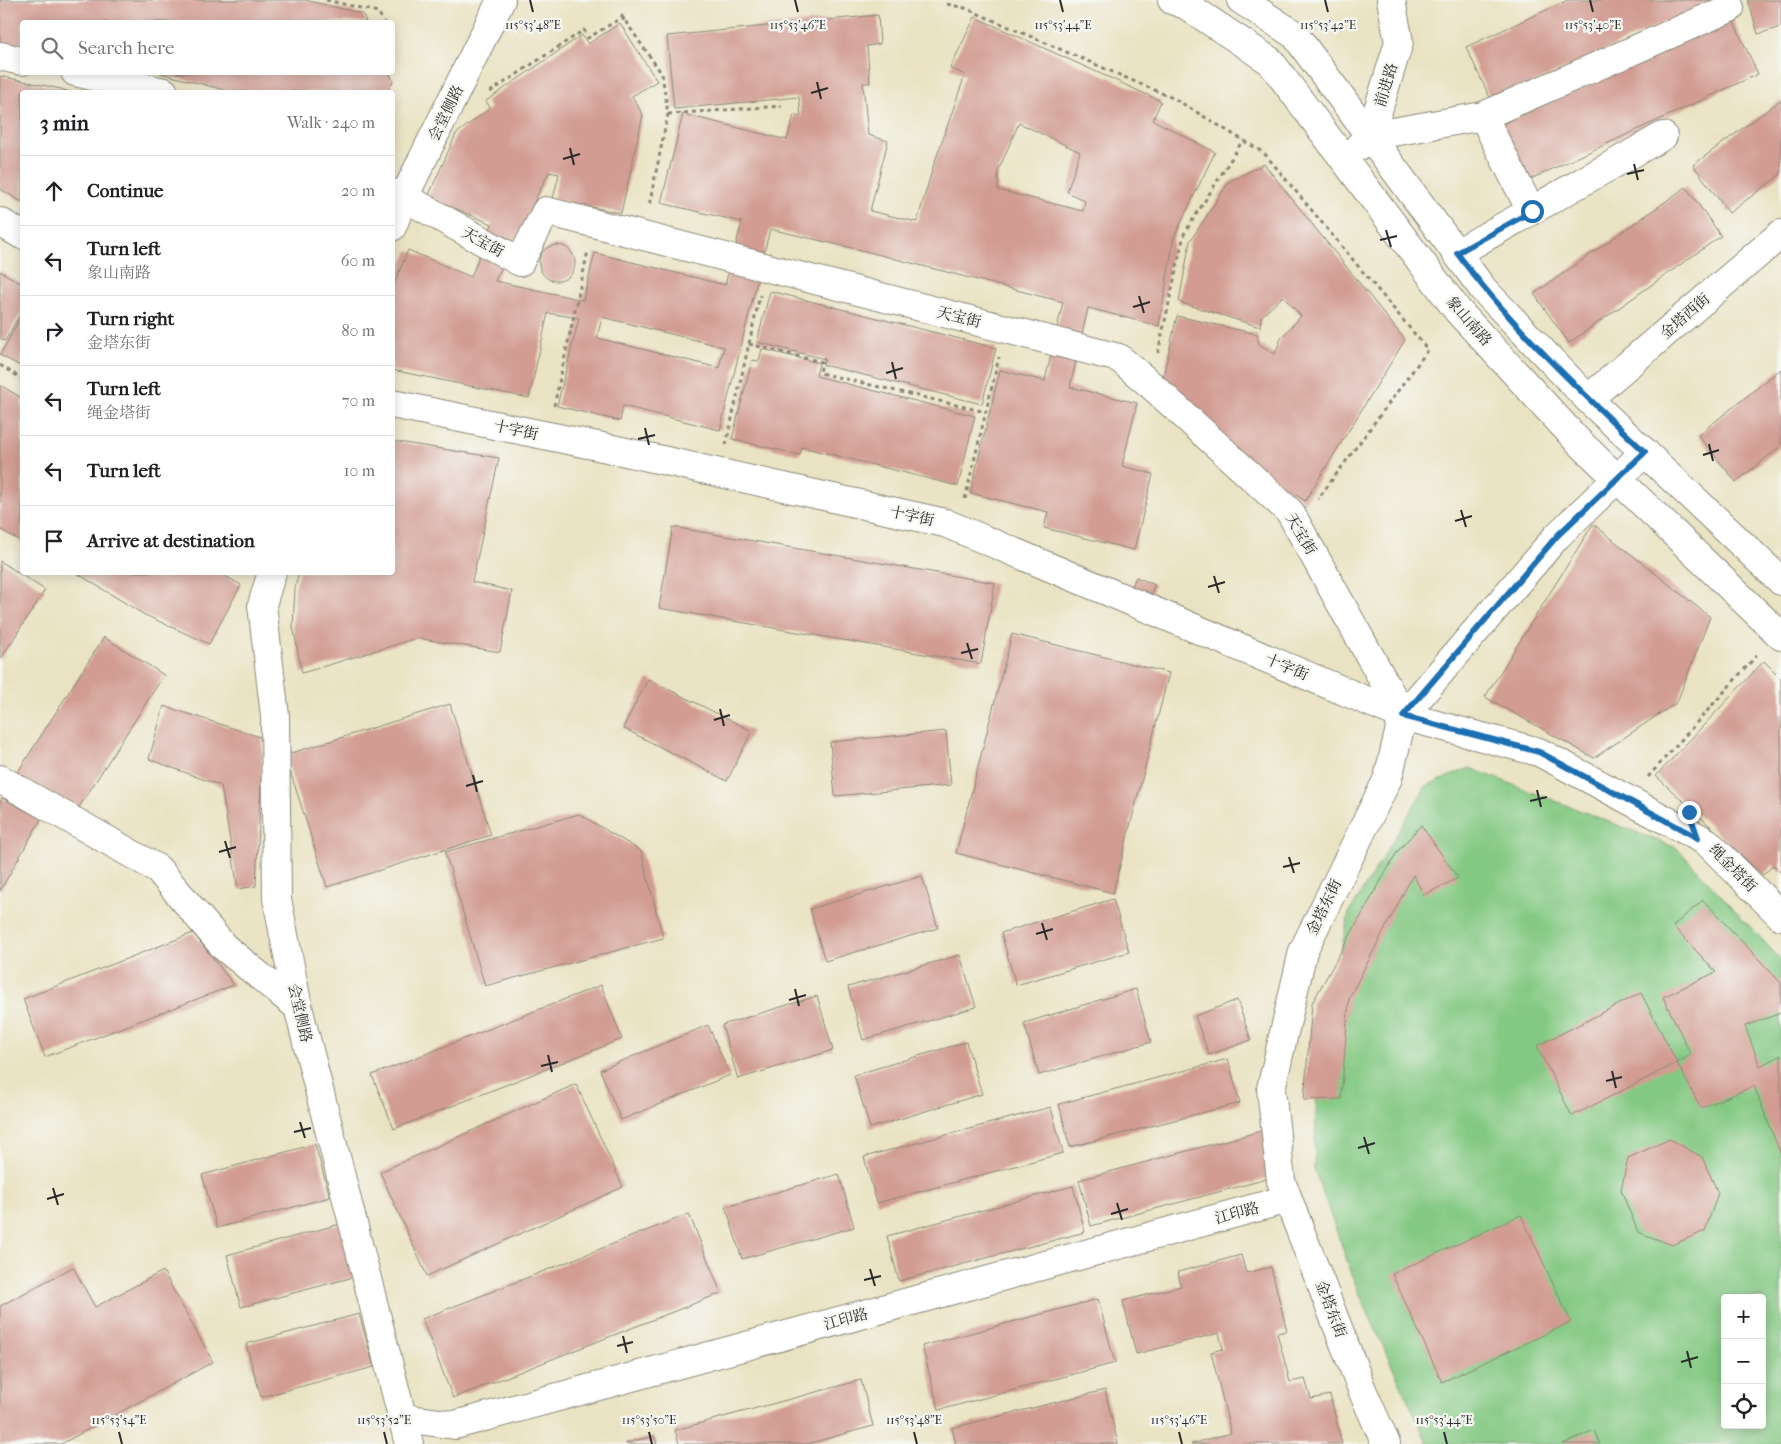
<!DOCTYPE html>
<meta charset="utf-8">
<style>
:root{--surface:#fff;--page:#f6f6f6;--text:#202124;--muted:#757577;--line:#e0e0e0}
body{margin:0;font-family:"IM FELL French Canon","Noto Serif SC",serif;background:var(--page);color:var(--text)}
.controls{position:absolute;right:15px;bottom:15px;display:grid;overflow:hidden;border-radius:5px;box-shadow:0 2px 12px #0003}
.controls button{width:45px;height:45px;display:grid;place-items:center;padding:0;border:0;border-bottom:1px solid var(--line);background:var(--surface);color:var(--text);font:25px sans-serif}
.stop{position:absolute;width:15px;height:15px;margin:-11px;border:4px solid #1f6fb2;border-radius:50%;background:#fff}
.stop.end{background:#1f6fb2;border-color:#fff;box-shadow:0 1px 5px #0008}
.list{margin:0;padding:0;list-style:none}
h2{display:flex;justify-content:space-between;align-items:center;height:65px;margin:0;padding:0 20px;font-size:21px}
h2 small{font-size:16px;font-weight:400;color:var(--muted)}
.list li{display:grid;grid-template-columns:32px 1fr auto;gap:15px;align-items:center;box-sizing:border-box;height:70px;padding:0 20px;border-top:1px solid var(--line)}
.list b{display:block;font-size:19px;white-space:nowrap}
.list p{margin:0;font-size:16px;white-space:nowrap;color:var(--muted)}
.list em{font-size:16px;font-style:normal;color:var(--muted)}
.icon{flex:none;width:28px;height:28px;fill:none;stroke:currentColor;stroke-width:2;stroke-linecap:round;stroke-linejoin:round}
.map{position:relative;flex:none;width:1781px;height:1444px;overflow:hidden}
.search{position:absolute;background:var(--surface);box-shadow:0 2px 12px #0003;left:20px;top:20px;width:375px;height:55px;display:flex;align-items:center;gap:12px;box-sizing:border-box;padding:0 18px;border-radius:5px;color:var(--muted);font-size:19px}
.panel{position:absolute;background:var(--surface);box-shadow:0 2px 12px #0003;left:20px;top:90px;width:375px;height:485px;border-radius:5px}
.map>svg:first-child{display:block}
.green{fill:#84c983;stroke:#587a57;fill-rule:evenodd}
.building{fill:#d29c92;fill-rule:evenodd}
.lines{fill:none;stroke-linecap:round;stroke-linejoin:round}
.minor-casing{stroke:#8a8777;stroke-width:30}
.major-casing{stroke:#8a8777;stroke-width:30}
.path{stroke:#8a8777;stroke-width:3;stroke-dasharray:4 4;stroke-linecap:butt}
.minor{stroke:#fff;stroke-width:28}
.major{stroke:#fff;stroke-width:28}
.route{stroke:#1f6fb2;stroke-width:6}
.ticks{fill:none;stroke:#2b2b2b;stroke-width:2}
.labels{text-anchor:middle;stroke-width:4.5;stroke-linejoin:round;paint-order:stroke}
.street-label{font-size:15px;fill:#2b2b2b;stroke:#f6f6f2}
.ticks-label{font-size:12px;text-anchor:middle;fill:#2b2b2b;stroke:#f6f6f2;stroke-width:4.5;stroke-linejoin:round;paint-order:stroke}
</style>
<div class="map">
<svg width="1781" height="1444" viewBox="0 0 1781 1444">
<rect width="100%" height="100%" fill="#f6f6f2"/>
<filter id="ink" filterUnits="userSpaceOnUse"><feTurbulence type="fractalNoise" baseFrequency=".02" numOctaves="2"/><feDisplacementMap in="SourceGraphic" scale="10" xChannelSelector="R" yChannelSelector="G"/><feConvolveMatrix kernelMatrix="1 2 1 2 8 2 1 2 1" color-interpolation-filters="sRGB"/></filter>
<filter id="wash" filterUnits="userSpaceOnUse"><feTurbulence type="fractalNoise" baseFrequency=".0096" numOctaves="4" result="noise"/><feDisplacementMap in="SourceGraphic" scale="20" xChannelSelector="R" yChannelSelector="G"/><feGaussianBlur stdDeviation="1.12" result="paint"/><feColorMatrix in="noise" values="0 0 0 0 0 0 0 0 0 0 0 0 0 0 0 0 0 1.4 0 .05"/><feComposite in="paint" operator="in"/></filter>
<g filter="url(#wash)">
<rect width="100%" height="100%" fill="#eae3c3"/>
<path class="green" d="M1470 768 1677 848 1781 960V1444H1428L1358 1291 1314 1169 1318 1057 1349 913 1426 786ZM1725 1298H1762V1425H1725Z"/>
<g id="blocks">
<path class="building" d="M0 0H305L363 14 366 22H22V48L0 43Z
M1568 0H1713L1492 102 1466 47Z
M1748 0H1781V27L1758 34Z
M878 15 880 44 867 46 870 83H863L868 135 888 141 870 211 917 222 933 167 965 75 950 68 975 17 1161 101 1153 120 1215 152 1174 237 1159 326 1088 308 1070 387 1137 403 1122 466 1153 474 1134 550 1044 528 1048 512 970 493 1000 370 1045 381 1063 302 861 250 770 229 720 430 623 406 620 421 557 406 579 318 548 313 529 398 392 370V289L408 250 471 277 492 224 428 197 456 134 490 108 486 101 582 35 588 44 620 23 657 81 632 96 643 115 621 213 553 199 559 174 549 172 495 281 583 300 595 253 725 285 742 222 661 203 683 114 787 140 794 115 801 117 799 97 674 109 667 36ZM1019 123 1080 152 1067 192 1085 201 1083 211 998 190V171ZM602 317 724 347 719 368 597 338Z
M1732 18 1758 74 1522 183 1497 127Z
M389 72 393 81 387 92H232L160 73Z
M0 76 61 89 70 92H22V202L0 189Z
M1781 100V174L1729 213 1693 165Z
M1264 164 1405 340 1305 501 1236 454 1161 386 1177 316 1257 334 1259 344 1275 354 1281 338 1301 316 1283 296 1261 317 1260 327 1179 302 1190 241 1229 182Z
M1686 187 1721 236 1569 343 1534 294Z
M539 263a18 18 0 1 1 36 0a18 18 0 1 1-36 0Z
M0 271 22 284V311L5 341 0 338Z
M770 291 996 348 982 404 823 365 825 359 757 342Z
M22 315V367L0 355Z
M762 349 819 363 816 376 975 416 958 486 802 447 800 455 732 439 752 360 759 361Z
M1781 369V446L1736 482 1698 435Z
M0 385 22 398V542L0 529Z
M392 441 499 458 472 582 512 591 500 652 417 638 302 673 293 626 295 588 299 572H392Z
M1593 524 1710 617 1677 702 1594 758 1485 697Z
M673 527 995 583 981 664 659 608Z
M0 561 45 590 0 660Z
M75 572H218L241 585 209 644 143 614Z
M1136 577 1155 585 1149 597 1131 589Z
M1012 634 1169 673 1113 893 956 853Z
M104 637 164 675 74 815 14 778Z
M1764 661 1781 678V873L1773 865 1763 875 1656 776Z
M648 679 752 731 727 781 623 728Z
M450 704 491 835 327 887 285 755Z
M164 706 263 738 256 886 238 889 221 786 149 759Z
M946 731 951 785 835 796 830 742Z
M2 798 41 819 0 891V802Z
M579 814 641 851 663 938 485 986 445 852Z
M1421 825 1458 878 1424 895 1413 875 1349 998 1341 1099 1304 1100 1312 1003 1397 852Z
M922 876 938 928 825 961 810 909Z
M1113 899 1129 952 1016 985 1001 933Z
M1703 900 1781 983V1013L1745 1026 1760 1066 1781 1055V1155L1754 1086 1701 1108 1677 1063 1691 1055 1663 997 1716 972 1673 926Z
M193 933 234 985 45 1057 23 999Z
M960 955 976 1007 863 1040 848 987Z
M601 985 622 1039 394 1129 372 1075Z
M1136 989 1151 1042 1039 1075 1024 1023Z
M1641 993 1677 1063 1572 1116 1537 1046Z
M817 996 833 1050 738 1079 722 1025Z
M1237 1000 1251 1040 1209 1055 1195 1016Z
M708 1025 730 1075 621 1120 600 1070Z
M966 1042 982 1094 870 1128 854 1075Z
M1228 1059 1240 1103 1070 1147 1059 1104Z
M576 1084 623 1187 427 1276 380 1172Z
M1051 1107 1063 1153 877 1203 864 1157Z
M1265 1130 1278 1176 1091 1226 1079 1180Z
M1670 1139 1702 1157 1718 1193 1705 1231 1672 1245 1638 1232 1621 1190 1628 1158Z
M315 1144 330 1197 217 1228 202 1175Z
M839 1174 854 1227 742 1259 726 1207Z
M1073 1186 1085 1232 899 1281 887 1236Z
M689 1214 721 1293 453 1398 422 1319Z
M1521 1215 1571 1322 1442 1382 1392 1274Z
M340 1224 354 1277 241 1307 227 1255Z
M1241 1255 1246 1273 1271 1267 1287 1331 1277 1333 1290 1382 1305 1379 1311 1399 1330 1395 1342 1444H1191L1231 1433 1211 1352 1223 1349 1219 1333 1136 1354 1123 1301 1181 1286 1178 1272Z
M73 1267 95 1307 163 1271 213 1362 61 1444H0V1306Z
M1098 1299 1115 1363 939 1410 922 1346Z
M359 1314 374 1367 261 1397 246 1344Z
M861 1380 873 1426 807 1444H679L675 1430Z
M1105 1390 1118 1444H956L952 1428Z
M1594 1430 1600 1444H1563Z
M654 1436 657 1444H626V1443Z"/>
</g>
</g>
<g filter="url(#ink)">
<use href="#blocks" fill-opacity="0" stroke="#8a8777" stroke-width="1"/>
<g class="lines">
<defs>
<path id="minor" d="M0 56 22 61
M75 72 164 92
M1483 116 1531 211
M1370 136 1483 116 1730 8
M1359 146 1370 136 1399 42 1391 0
M392 193 404 197 520 262 546 211 1119 358 1151 385 1290 512 1403 716
M0 222 22 235
M392 227 404 197 501 0
M1457 253 1663 136
M1588 399 1781 234
M392 404 617 450 945 523 1403 716 1539 752 1707 842 1781 916
M272 572 262 605 275 716 277 899 298 1007 409 1444
M0 779 158 869 224 947 298 1007
M403 1418 455 1425 1288 1199
M1386 1444 1363 1392 1281 1181 1271 1089 1303 951 1388 778 1403 716 1557 536 1645 452"/>
<path id="major" d="M1172 0 1186 5 1270 61 1458 311 1576 439 1781 636
M1241 0 1295 35 1483 289 1588 399 1781 581"/>
</defs>
<use href="#minor" class="minor-casing"/>
<use href="#major" class="major-casing"/>
<path class="path" d="M326 0 378 12 384 22
M947 4 965 8 1002 24 1175 99 1264 153 1428 350 1318 499
M621 15 662 74 668 114 649 206
M490 92 584 30 588 38 616 21 625 19
M668 114 782 106
M749 344 822 362 820 373 986 412
M1158 353 1184 234 1243 140
M0 365 22 379
M554 406 588 251
M726 445 760 295
M965 499 999 357
M1648 777 1757 655"/>
<use href="#minor" class="minor"/>
<use href="#major" class="major"/>
</g>
</g>
<g class="lines" filter="url(#ink)">
<path class="route" d="M1532 211 1457 253C1510 325 1580 391 1645 452L1557 536 1403 716 1539 752 1698 838 1689 812"/>
</g>
<path class="ticks" d="M530 0 533 12M795 0 798 12M1060 0 1063 12M1325 0 1328 12M1590 0 1593 12M817 82 821 99M811 93 828 88M570 148 574 165M563 159 580 154M1634 164 1638 180M1627 174 1644 170M1386 230 1391 247M1380 240 1397 236M1139 296 1144 313M1133 307 1150 302M892 362 896 379M886 373 903 368M645 428 649 445M638 439 655 435M1709 444 1713 461M1703 455 1719 450M1461 510 1466 527M1455 521 1472 516M1214 576 1219 593M1208 587 1225 582M967 643 972 659M961 653 978 649M720 709 724 726M714 720 730 715M473 775 477 792M466 786 483 781M1537 790 1541 807M1530 801 1547 797M225 841 230 858M219 852 236 847M1289 857 1294 873M1283 867 1300 863M1042 923 1047 940M1036 934 1053 929M795 989 799 1006M789 1000 806 995M548 1055 552 1072M541 1066 558 1062M1612 1071 1616 1088M1606 1081 1622 1077M300 1122 305 1138M294 1132 311 1128M1364 1137 1369 1154M1358 1148 1375 1143M53 1188 58 1205M47 1199 64 1194M1117 1203 1122 1220M1111 1214 1128 1209M870 1269 875 1286M864 1280 881 1276M623 1336 627 1353M617 1346 633 1342M1687 1351 1691 1368M1681 1362 1698 1357M119 1432 122 1444M384 1432 387 1444M649 1432 652 1444M914 1432 917 1444M1179 1432 1182 1444M1444 1432 1447 1444"/>
<g class="labels">
<g class="street-label">
<text transform="translate(1386 85) rotate(-73)" y="5">前进路</text>
<text transform="translate(446 113) rotate(-64)" y="5">会堂侧路</text>
<text transform="translate(483 242) rotate(29)" y="5">天宝街</text>
<text transform="translate(1685 316) rotate(-41)" y="5">金塔西街</text>
<text transform="translate(959 317) rotate(14)" y="5">天宝街</text>
<text transform="translate(1469 321) rotate(49)" y="5">象山南路</text>
<text transform="translate(516 430) rotate(12)" y="5">十字街</text>
<text transform="translate(912 516) rotate(12)" y="5">十字街</text>
<text transform="translate(1301 534) rotate(59)" y="5">天宝街</text>
<text transform="translate(1287 667) rotate(23)" y="5">十字街</text>
<text transform="translate(1733 868) rotate(45)" y="5">绳金塔街</text>
<text transform="translate(1324 907) rotate(-64)" y="5">金塔东街</text>
<text transform="translate(300 1013) rotate(77)" y="5">会堂侧路</text>
<text transform="translate(1237 1213) rotate(-15)" y="5">江印路</text>
<text transform="translate(1331 1309) rotate(69)" y="5">金塔东街</text>
<text transform="translate(846 1319) rotate(-15)" y="5">江印路</text>
</g>
</g>
<g class="ticks-label">
<text x="533" y="29">115°53'48"E</text>
<text x="798" y="29">115°53'46"E</text>
<text x="1063" y="29">115°53'44"E</text>
<text x="1328" y="29">115°53'42"E</text>
<text x="1593" y="29">115°53'40"E</text>
<text x="119" y="1424">115°53'54"E</text>
<text x="384" y="1424">115°53'52"E</text>
<text x="649" y="1424">115°53'50"E</text>
<text x="914" y="1424">115°53'48"E</text>
<text x="1179" y="1424">115°53'46"E</text>
<text x="1444" y="1424">115°53'44"E</text>
</g>
</svg>
<div class="controls">
<button>+</button>
<button>−</button>
<button><svg class="icon" aria-label="locate" viewBox="0 0 24 24"><circle cx="12" cy="12" r="6"/><path d="M12 2v4M12 18v4M2 12h4M18 12h4"/></svg></button>
</div>
<div class="stop" style="left:1532px;top:211px"></div>
<div class="stop end" style="left:1689px;top:812px"></div>
<div class="search"><svg class="icon" aria-label="search" viewBox="0 0 24 24"><circle cx="10" cy="10" r="6"/><path d="M15 15l6 6"/></svg>Search here</div>
<section class="panel">
<h2>3 min<small>Walk · 240 m</small></h2>
<ul class="list">
<li><svg class="icon" aria-label="ahead" viewBox="0 0 24 24"><path d="M12 20V5M6 11l6-6 6 6"/></svg><div><b>Continue</b></div><em>20 m</em></li>
<li><svg class="icon" aria-label="left" viewBox="0 0 24 24"><path d="M17 20v-9H6M10 6l-5 5 5 5"/></svg><div><b>Turn left</b><p>象山南路</p></div><em>60 m</em></li>
<li><svg class="icon" aria-label="right" viewBox="0 0 24 24"><path d="M7 20v-9h11M14 6l5 5-5 5"/></svg><div><b>Turn right</b><p>金塔东街</p></div><em>80 m</em></li>
<li><svg class="icon" aria-label="left" viewBox="0 0 24 24"><path d="M17 20v-9H6M10 6l-5 5 5 5"/></svg><div><b>Turn left</b><p>绳金塔街</p></div><em>70 m</em></li>
<li><svg class="icon" aria-label="left" viewBox="0 0 24 24"><path d="M17 20v-9H6M10 6l-5 5 5 5"/></svg><div><b>Turn left</b></div><em>10 m</em></li>
<li><svg class="icon" aria-label="arrive" viewBox="0 0 24 24"><path d="M6 21V4h12l-3 4 3 4H6"/></svg><div><b>Arrive at destination</b></div></li>
</ul>
</section>
</div>
